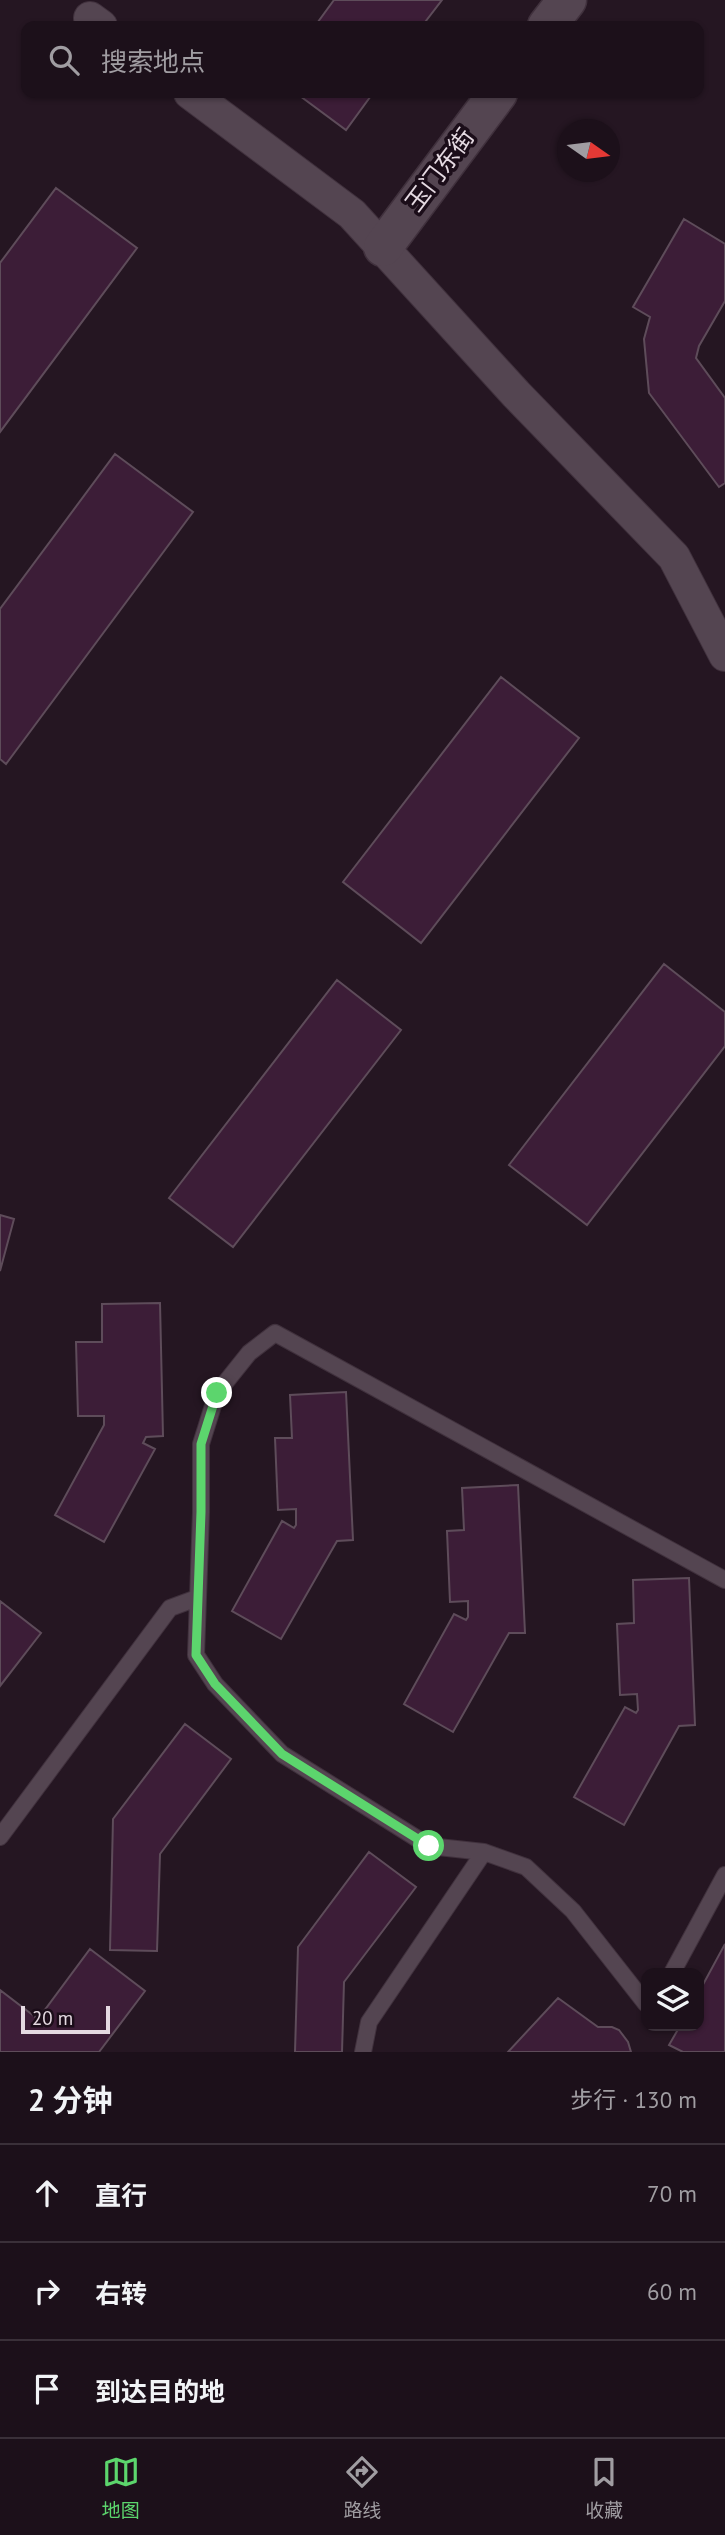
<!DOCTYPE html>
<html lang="zh">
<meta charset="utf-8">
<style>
:root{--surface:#1c101a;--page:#291e27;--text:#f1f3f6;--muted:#a09da2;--line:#3a3039;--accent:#5cd56d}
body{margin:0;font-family:"PT Sans","Noto Sans SC",sans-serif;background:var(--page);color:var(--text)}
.controls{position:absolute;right:21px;bottom:21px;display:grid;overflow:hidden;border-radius:14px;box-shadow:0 2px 5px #0004}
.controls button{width:63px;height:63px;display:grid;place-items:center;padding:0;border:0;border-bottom:2px solid var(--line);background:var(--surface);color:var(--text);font:35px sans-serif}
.compass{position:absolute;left:557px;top:119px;width:63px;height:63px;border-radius:50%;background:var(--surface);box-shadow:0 2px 5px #0004;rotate:104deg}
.scale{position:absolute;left:21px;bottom:18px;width:89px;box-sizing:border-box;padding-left:7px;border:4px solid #e5dae2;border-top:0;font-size:19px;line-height:24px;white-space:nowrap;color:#e5dae2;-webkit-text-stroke:5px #1b0d19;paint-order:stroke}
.stop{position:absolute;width:21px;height:21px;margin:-16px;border:5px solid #5cd56d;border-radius:50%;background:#fff}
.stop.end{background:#5cd56d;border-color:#fff;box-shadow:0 2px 7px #0008}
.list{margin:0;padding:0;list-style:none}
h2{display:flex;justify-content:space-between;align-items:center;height:91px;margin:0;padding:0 28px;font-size:30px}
h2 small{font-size:23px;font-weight:400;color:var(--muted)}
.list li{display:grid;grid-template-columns:46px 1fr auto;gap:21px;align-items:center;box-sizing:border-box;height:98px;padding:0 28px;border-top:2px solid var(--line)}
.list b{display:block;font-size:26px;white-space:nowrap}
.list em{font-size:23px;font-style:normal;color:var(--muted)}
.icon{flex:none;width:38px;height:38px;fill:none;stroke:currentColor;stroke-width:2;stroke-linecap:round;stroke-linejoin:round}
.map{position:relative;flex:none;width:725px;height:2052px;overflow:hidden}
.search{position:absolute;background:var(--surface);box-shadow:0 2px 5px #0004;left:21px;right:21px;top:21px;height:77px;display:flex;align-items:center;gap:18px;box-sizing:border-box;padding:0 24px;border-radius:14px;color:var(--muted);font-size:26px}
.sheet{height:385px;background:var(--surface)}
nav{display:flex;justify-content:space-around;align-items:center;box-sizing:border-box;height:98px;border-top:2px solid var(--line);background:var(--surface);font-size:19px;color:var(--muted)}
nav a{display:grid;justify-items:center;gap:4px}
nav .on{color:var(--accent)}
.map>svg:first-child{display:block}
.building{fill:#3c1d37;stroke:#5e4c5a;stroke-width:2}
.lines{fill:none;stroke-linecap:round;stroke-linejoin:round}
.service-casing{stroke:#40313d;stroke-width:18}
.minor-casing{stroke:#40313d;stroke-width:34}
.tertiary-casing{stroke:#40313d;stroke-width:41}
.service{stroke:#544551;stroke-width:16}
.minor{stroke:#544551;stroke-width:32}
.tertiary{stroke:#544551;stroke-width:38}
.route{stroke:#5cd56d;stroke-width:9}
.labels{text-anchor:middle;stroke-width:7;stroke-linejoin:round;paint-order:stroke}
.street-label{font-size:24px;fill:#e5dae2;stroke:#1b0d19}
</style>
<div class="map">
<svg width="725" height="2052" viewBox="0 0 725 2052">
<rect width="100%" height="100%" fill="#251622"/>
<path class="building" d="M334 0H442L422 26H315Z
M296 93H373L346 130Z
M56 188 137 248 0 432V263Z
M684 219 725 244V301L699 346 696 358 725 398V483L719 487 649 393 644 339 650 317 633 307Z
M115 454 193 512 6 764 0 759V609Z
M501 677 579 738 421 943 343 882Z
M664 964 725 1012V1046L587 1225 509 1165Z
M337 980 401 1030 233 1247 169 1198Z
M0 1215 14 1219 0 1271Z
M160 1303 163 1436 146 1437 143 1443 155 1449 104 1542 55 1515 104 1425V1416H78L76 1342H102V1304Z
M346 1392 353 1540 337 1541 281 1639 232 1611 282 1521 294 1528 296 1525V1509L278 1510 275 1438H292L290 1395Z
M518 1485 525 1633H509L453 1732 404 1704 454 1614 466 1620 468 1617V1601L450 1602 447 1531 464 1530 462 1488Z
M689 1578 695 1725 679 1726 624 1825 574 1797 625 1707 636 1713 638 1710 637 1694 620 1695 617 1624 634 1623 633 1580Z
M0 1601 41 1633 0 1686Z
M185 1724 231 1759 160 1854 157 1951 110 1950 113 1819Z
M369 1852 416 1887 344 1982 342 2052H295L298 1947Z
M725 1944V2052H683L669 2045 680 2026H699V1992Z
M90 1949 145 1991 99 2052H0V1990L38 2019Z
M558 1998 598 2027H612L619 2030 628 2042 631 2052H508Z"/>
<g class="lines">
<defs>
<path id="service" d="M0 1837 170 1608 197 1598
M672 1973 725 1875
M646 2004 573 1911 526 1867 484 1852 429 1846 282 1754 215 1684 196 1655 201 1512V1444L217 1393 249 1353 275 1333 725 1580
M363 2052 369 2022 484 1852"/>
<path id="minor" d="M90 18 101 26
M190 93 352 214 516 394 674 557 725 655"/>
<path id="tertiary" d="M547 26 567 0
M383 247 498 93"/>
</defs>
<use href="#service" class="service-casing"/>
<use href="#minor" class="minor-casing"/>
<use href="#tertiary" class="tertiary-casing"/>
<use href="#service" class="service"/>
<use href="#minor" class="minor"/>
<use href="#tertiary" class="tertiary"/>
</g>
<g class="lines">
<path class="route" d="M217 1393 201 1444V1512L196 1655 215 1684 282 1754 429 1846"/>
</g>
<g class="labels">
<g class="street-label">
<text transform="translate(440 170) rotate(-53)" y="8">玉门东街</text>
</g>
</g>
</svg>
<div class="controls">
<button><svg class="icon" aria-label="layers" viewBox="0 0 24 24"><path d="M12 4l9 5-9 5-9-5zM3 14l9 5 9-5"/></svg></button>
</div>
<svg class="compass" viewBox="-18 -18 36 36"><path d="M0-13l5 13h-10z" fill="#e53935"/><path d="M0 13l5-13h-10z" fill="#a09da2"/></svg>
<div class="scale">20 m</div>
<div class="stop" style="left:429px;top:1846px"></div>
<div class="stop end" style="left:217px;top:1393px"></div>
<div class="search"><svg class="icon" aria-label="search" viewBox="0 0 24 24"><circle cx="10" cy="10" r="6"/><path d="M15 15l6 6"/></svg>搜索地点</div>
</div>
<section class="sheet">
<h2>2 分钟<small>步行 · 130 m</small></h2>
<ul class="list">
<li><svg class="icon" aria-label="ahead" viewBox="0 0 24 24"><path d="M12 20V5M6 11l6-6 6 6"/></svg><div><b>直行</b></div><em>70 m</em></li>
<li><svg class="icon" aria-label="right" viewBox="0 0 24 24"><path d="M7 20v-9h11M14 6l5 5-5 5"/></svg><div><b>右转</b></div><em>60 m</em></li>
<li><svg class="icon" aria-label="arrive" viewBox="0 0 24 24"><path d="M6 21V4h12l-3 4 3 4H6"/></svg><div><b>到达目的地</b></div></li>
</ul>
</section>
<nav>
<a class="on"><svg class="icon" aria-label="map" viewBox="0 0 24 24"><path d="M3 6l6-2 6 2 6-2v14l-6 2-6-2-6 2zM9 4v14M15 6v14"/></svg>地图</a>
<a><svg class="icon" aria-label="directions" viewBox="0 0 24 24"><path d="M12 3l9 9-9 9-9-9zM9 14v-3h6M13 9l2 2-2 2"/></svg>路线</a>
<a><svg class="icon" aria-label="saved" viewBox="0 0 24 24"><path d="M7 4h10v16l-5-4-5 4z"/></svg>收藏</a>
</nav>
